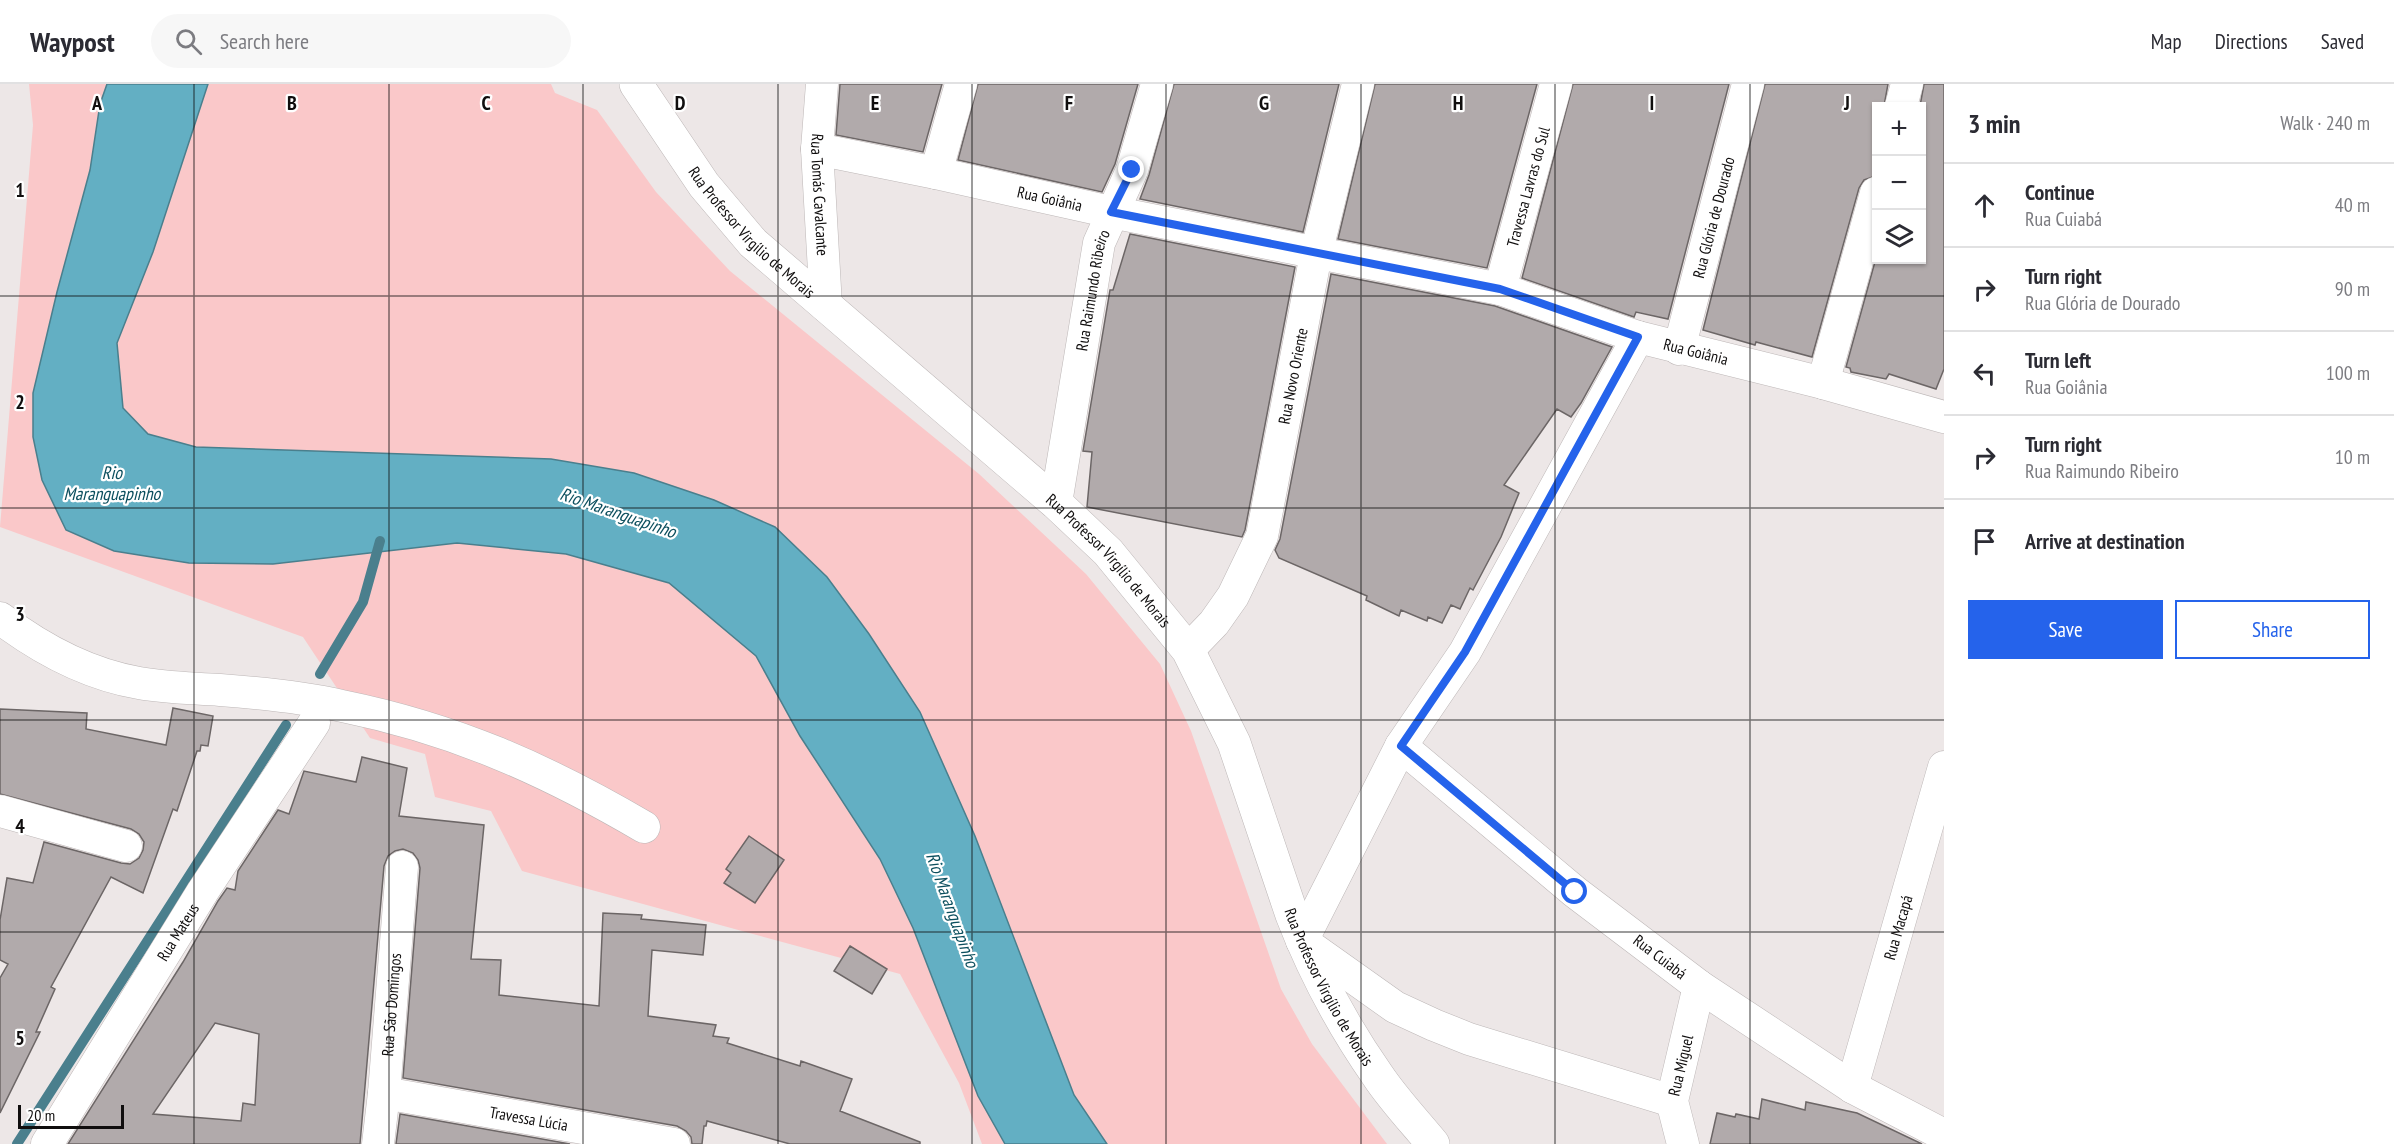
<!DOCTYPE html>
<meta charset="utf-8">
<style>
:root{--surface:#fff;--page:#f7f7f7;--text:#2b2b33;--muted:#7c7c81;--line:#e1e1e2;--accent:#2563eb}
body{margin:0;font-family:"PT Sans Narrow",sans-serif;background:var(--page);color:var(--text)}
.controls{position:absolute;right:18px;top:18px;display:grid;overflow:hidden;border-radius:0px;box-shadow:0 2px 4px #0004}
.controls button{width:54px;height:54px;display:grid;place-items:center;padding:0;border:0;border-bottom:2px solid var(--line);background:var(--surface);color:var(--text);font:30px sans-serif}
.scale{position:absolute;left:18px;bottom:15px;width:106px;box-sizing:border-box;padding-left:6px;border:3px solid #100e0e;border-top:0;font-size:16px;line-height:21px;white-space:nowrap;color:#100e0e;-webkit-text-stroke:4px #fff;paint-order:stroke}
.stop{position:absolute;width:18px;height:18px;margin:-14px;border:4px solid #2563eb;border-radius:50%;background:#fff}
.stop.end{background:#2563eb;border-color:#fff;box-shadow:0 2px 6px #0008}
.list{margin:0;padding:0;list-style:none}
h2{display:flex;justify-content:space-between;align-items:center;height:78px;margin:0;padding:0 24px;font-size:26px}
h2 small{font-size:20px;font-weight:400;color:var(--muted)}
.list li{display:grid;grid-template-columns:39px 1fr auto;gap:18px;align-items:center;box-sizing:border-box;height:84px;padding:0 24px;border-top:2px solid var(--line)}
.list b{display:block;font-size:22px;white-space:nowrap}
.list p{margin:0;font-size:20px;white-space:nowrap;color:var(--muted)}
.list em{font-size:20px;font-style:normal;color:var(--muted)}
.actions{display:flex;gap:12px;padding:18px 24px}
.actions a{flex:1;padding:14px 0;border:2px solid var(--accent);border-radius:0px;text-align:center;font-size:21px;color:var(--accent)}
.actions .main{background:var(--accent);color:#fff}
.icon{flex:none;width:33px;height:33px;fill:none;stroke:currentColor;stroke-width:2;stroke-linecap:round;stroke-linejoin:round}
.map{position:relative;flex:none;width:1944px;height:1060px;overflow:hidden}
header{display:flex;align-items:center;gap:36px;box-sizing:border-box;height:84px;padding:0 30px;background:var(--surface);border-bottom:2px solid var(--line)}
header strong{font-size:28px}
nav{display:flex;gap:33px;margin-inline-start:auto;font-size:21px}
.search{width:420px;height:54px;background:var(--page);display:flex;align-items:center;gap:15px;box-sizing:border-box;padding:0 21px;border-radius:33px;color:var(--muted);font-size:22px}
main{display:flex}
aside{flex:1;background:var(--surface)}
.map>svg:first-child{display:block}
.green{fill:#fac8c9}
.water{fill:#63afc3;stroke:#4a7f8d;stroke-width:1.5}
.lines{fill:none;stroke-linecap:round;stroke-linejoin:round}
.stream{stroke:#4a7f8d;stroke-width:10}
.building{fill:#b1aaab;stroke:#6c6666;stroke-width:1.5;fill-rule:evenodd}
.street-casing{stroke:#bdb7b7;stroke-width:33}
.secondary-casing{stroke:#bdb7b7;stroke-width:34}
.street{stroke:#fff;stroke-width:32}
.secondary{stroke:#fff;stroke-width:33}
.route{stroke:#2563eb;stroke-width:8}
.grid{fill:none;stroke:#100e0e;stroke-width:1.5;stroke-opacity:0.55}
.labels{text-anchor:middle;stroke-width:4.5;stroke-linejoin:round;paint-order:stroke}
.street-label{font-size:16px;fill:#100e0e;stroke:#fff}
.water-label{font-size:18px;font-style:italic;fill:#0c4f5e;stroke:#fff}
.grid-label{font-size:20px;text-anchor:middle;font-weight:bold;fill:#100e0e;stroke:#fff;stroke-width:4.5;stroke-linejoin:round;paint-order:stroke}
</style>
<header>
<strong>Waypost</strong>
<div class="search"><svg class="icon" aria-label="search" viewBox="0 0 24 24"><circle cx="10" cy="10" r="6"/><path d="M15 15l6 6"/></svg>Search here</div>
<nav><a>Map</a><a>Directions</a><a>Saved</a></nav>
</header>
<main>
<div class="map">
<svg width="1944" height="1060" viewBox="0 0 1944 1060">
<rect width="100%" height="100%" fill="#ede7e7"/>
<path class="green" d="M29 0H107C98 28 96 58 90 87 78 138 61 188 50 240L114 467 189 479 273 480 457 459 566 470 669 499 756 572 800 652 880 775 913 844 978 1012 1005 1060H982L959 999 900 890 522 787 491 727 435 713 425 670 370 654 303 553 0 443 33 41Z
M208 0H551L555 9 597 26 656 108 730 187 979 390 1086 490 1160 580 1191 647 1281 905 1312 960 1387 1060H1107L1074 1011 975 752 775 443 714 416 634 389 551 375 196 363 148 350 123 324 117 259 153 168Z"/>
<path class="water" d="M107 0H208L153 168 117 259 123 324 148 350 196 363 551 375 634 389 714 416 775 443 827 493 869 550 920 628 975 752 1074 1011 1107 1060H1005L978 1012 913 844 880 775 800 652 756 572 669 499 566 470 457 459 273 480 189 479 114 467 66 446 42 396 33 353V309L57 208 90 86 100 20Z"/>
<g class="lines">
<path class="stream" d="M320 590 363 518 380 457
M17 1060 286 641"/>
</g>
<path class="building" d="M840 0H942L923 68 836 51Z
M978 0H1138L1115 80 1102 108 958 76Z
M1174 0H1339L1303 148 1140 115 1149 91Z
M1375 0H1537L1487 184 1338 155Z
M1573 0H1729L1668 235 1636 228 1634 233 1522 194Z
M1765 0H1888L1884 22H1876V92L1864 96 1859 104 1812 273 1756 258 1755 261 1703 246Z
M1924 0H1944V285L1936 305 1889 290 1886 295 1851 288 1850 284 1846 283 1876 174 1922 176V22H1920Z
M1130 150 1295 183 1245 446 1242 453 1087 423 1092 368 1083 367 1110 206H1113Z
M1331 190 1495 222 1612 263 1581 319 1571 333 1557 325 1504 401 1519 409 1501 453 1473 506 1470 504 1460 525 1451 521 1442 539 1428 533 1427 537 1401 526 1399 532 1366 516 1367 512 1279 474 1275 466 1280 455Z
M173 624 213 632 208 662 201 661 200 667H197L177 727 173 725 143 809 111 793 51 903 55 905 36 948H40L0 1029V894L8 880 0 876V836L7 794 33 799 44 758 121 779 130 780 139 774 143 766 144 758 139 750 131 745 0 710V625L87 629 86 645 166 661Z
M362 673 407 684 399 732 484 741 471 875 501 876 499 911 599 922 603 829 642 831 641 835 706 841 703 871 652 866 648 932 716 941 713 952 729 954 727 959 800 982 801 977 852 995 840 1027 920 1058V1060H790L707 1037 706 1042H704L702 1060H692L691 1053 686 1047 677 1042 403 994 420 784 418 776 413 769 403 765 395 767 388 772 384 782 360 1060H68L183 878 218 817 227 804 235 806 238 787 278 726 289 730 304 687 356 698ZM215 939 259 950 255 1021 243 1019 241 1037 153 1030Z
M749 752 784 776 755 819 724 799 731 789 726 785Z
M850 862 887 885 872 910 834 887Z
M1762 1015 1805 1026 1806 1018 1857 1029 1922 1060H1710L1717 1029 1735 1033 1736 1030 1759 1035Z
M400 1030 570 1060H396Z"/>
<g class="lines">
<defs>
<g id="street">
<path id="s1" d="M822 0 817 65 826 222"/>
<path d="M1901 22 1907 0"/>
<path id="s2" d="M817 65 936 89 1111 128 1500 205 1638 253 1823 299 1944 333"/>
<path d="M936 89 961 0"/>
<path id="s3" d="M1500 205 1556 0"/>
<path d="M1638 253 1465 568 1401 662 1302 857 1395 923 1434 941 1469 955 1672 1017"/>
<path id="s4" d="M1679 265 1748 0"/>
<path d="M1823 299 1876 109"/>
<path id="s5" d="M1056 419 1099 159 1132 86 1157 0"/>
<path d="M0 534C41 565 87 590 139 599 166 604 193 604 220 606 261 609 302 613 342 622 455 645 545 685 644 743"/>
<path id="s6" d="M1188 566 1214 539 1233 512 1262 452 1316 170 1358 0"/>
<path id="s7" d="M1401 662 1575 808 1699 902 1852 1003 1944 1051"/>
<path d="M0 727 126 762"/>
<path id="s8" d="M1852 1003 1944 683"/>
<path id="s9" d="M384 1009 674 1060"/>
<path id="s10" d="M47 1060 203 807 314 639"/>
<path id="s11" d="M378 1060 384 1009 402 783"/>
<path id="s12" d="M1683 1060 1672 1017 1699 902"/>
</g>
<g id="secondary">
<path id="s13" d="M636 0 704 101 753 159 1056 419 1108 468 1188 566 1234 659 1292 831C1314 888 1343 942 1378 992 1394 1016 1415 1038 1433 1060"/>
</g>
</defs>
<use href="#street" class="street-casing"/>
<use href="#secondary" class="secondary-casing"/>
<use href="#street" class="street"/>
<use href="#secondary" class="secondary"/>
</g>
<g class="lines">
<path class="route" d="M1132 86 1111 128 1500 205 1638 253 1465 568 1401 662 1575 808"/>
</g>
<path class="grid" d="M194 0V1060M389 0V1060M583 0V1060M778 0V1060M972 0V1060M1166 0V1060M1361 0V1060M1555 0V1060M1750 0V1060M0 212H1944M0 424H1944M0 636H1944M0 848H1944"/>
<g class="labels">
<g class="street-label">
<text dy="6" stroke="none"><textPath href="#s3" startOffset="106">Travessa Lavras do Sul</textPath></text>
<text dy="6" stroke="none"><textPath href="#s1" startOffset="111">Rua Tomás Cavalcante</textPath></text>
<text dy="6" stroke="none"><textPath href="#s2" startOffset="238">Rua Goiânia</textPath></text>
<text dy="6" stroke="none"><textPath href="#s4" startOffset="136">Rua Glória de Dourado</textPath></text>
<text dy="6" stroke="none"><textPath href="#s13" startOffset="189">Rua Professor Virgílio de Morais</textPath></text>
<text dy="6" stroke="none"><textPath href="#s5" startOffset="216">Rua Raimundo Ribeiro</textPath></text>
<text dy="6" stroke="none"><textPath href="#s2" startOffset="903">Rua Goiânia</textPath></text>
<text dy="6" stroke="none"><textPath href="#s6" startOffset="300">Rua Novo Oriente</textPath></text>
<text dy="6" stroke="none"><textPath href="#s13" startOffset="675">Rua Professor Virgílio de Morais</textPath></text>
<text dy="6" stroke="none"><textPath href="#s8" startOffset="166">Rua Macapá</textPath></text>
<text dy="6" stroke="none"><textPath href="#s10" startOffset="249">Rua Mateus</textPath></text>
<text dy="6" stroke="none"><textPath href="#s7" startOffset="334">Rua Cuiabá</textPath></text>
<text dy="6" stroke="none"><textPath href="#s13" startOffset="1161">Rua Professor Virgílio de Morais</textPath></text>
<text dy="6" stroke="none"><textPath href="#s11" startOffset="140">Rua São Domingos</textPath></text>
<text dy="6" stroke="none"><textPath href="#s12" startOffset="81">Rua Miguel</textPath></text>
<text dy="6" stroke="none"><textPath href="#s9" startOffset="147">Travessa Lúcia</textPath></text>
</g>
<g class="water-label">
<text x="112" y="395">Rio<tspan x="112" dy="21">Maranguapinho</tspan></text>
<text transform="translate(618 429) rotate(19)" y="6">Rio Maranguapinho</text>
<text transform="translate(952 826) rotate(70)" y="6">Rio Maranguapinho</text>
</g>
</g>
<g class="grid-label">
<text x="97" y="26">A</text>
<text x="292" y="26">B</text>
<text x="486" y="26">C</text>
<text x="680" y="26">D</text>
<text x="875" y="26">E</text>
<text x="1069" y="26">F</text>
<text x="1264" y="26">G</text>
<text x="1458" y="26">H</text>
<text x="1652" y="26">I</text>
<text x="1847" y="26">J</text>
<text x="20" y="113">1</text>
<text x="20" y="325">2</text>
<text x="20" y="537">3</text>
<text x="20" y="749">4</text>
<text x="20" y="961">5</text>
</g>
</svg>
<div class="controls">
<button>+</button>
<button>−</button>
<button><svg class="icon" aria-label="layers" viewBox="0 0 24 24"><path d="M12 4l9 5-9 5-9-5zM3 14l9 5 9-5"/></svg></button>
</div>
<div class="scale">20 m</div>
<div class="stop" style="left:1575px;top:808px"></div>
<div class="stop end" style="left:1132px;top:86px"></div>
</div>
<aside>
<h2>3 min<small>Walk · 240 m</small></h2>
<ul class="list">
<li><svg class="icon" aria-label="ahead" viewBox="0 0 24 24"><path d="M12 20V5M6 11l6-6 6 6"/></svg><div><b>Continue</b><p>Rua Cuiabá</p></div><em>40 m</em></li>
<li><svg class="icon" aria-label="right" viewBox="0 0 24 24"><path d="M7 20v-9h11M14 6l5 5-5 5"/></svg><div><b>Turn right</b><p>Rua Glória de Dourado</p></div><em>90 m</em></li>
<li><svg class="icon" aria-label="left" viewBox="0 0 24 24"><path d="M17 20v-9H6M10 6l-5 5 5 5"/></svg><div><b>Turn left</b><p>Rua Goiânia</p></div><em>100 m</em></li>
<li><svg class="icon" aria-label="right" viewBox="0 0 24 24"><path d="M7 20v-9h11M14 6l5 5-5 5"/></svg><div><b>Turn right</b><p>Rua Raimundo Ribeiro</p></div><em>10 m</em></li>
<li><svg class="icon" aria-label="arrive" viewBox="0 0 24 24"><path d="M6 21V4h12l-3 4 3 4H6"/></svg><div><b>Arrive at destination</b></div></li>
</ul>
<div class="actions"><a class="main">Save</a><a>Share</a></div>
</aside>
</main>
